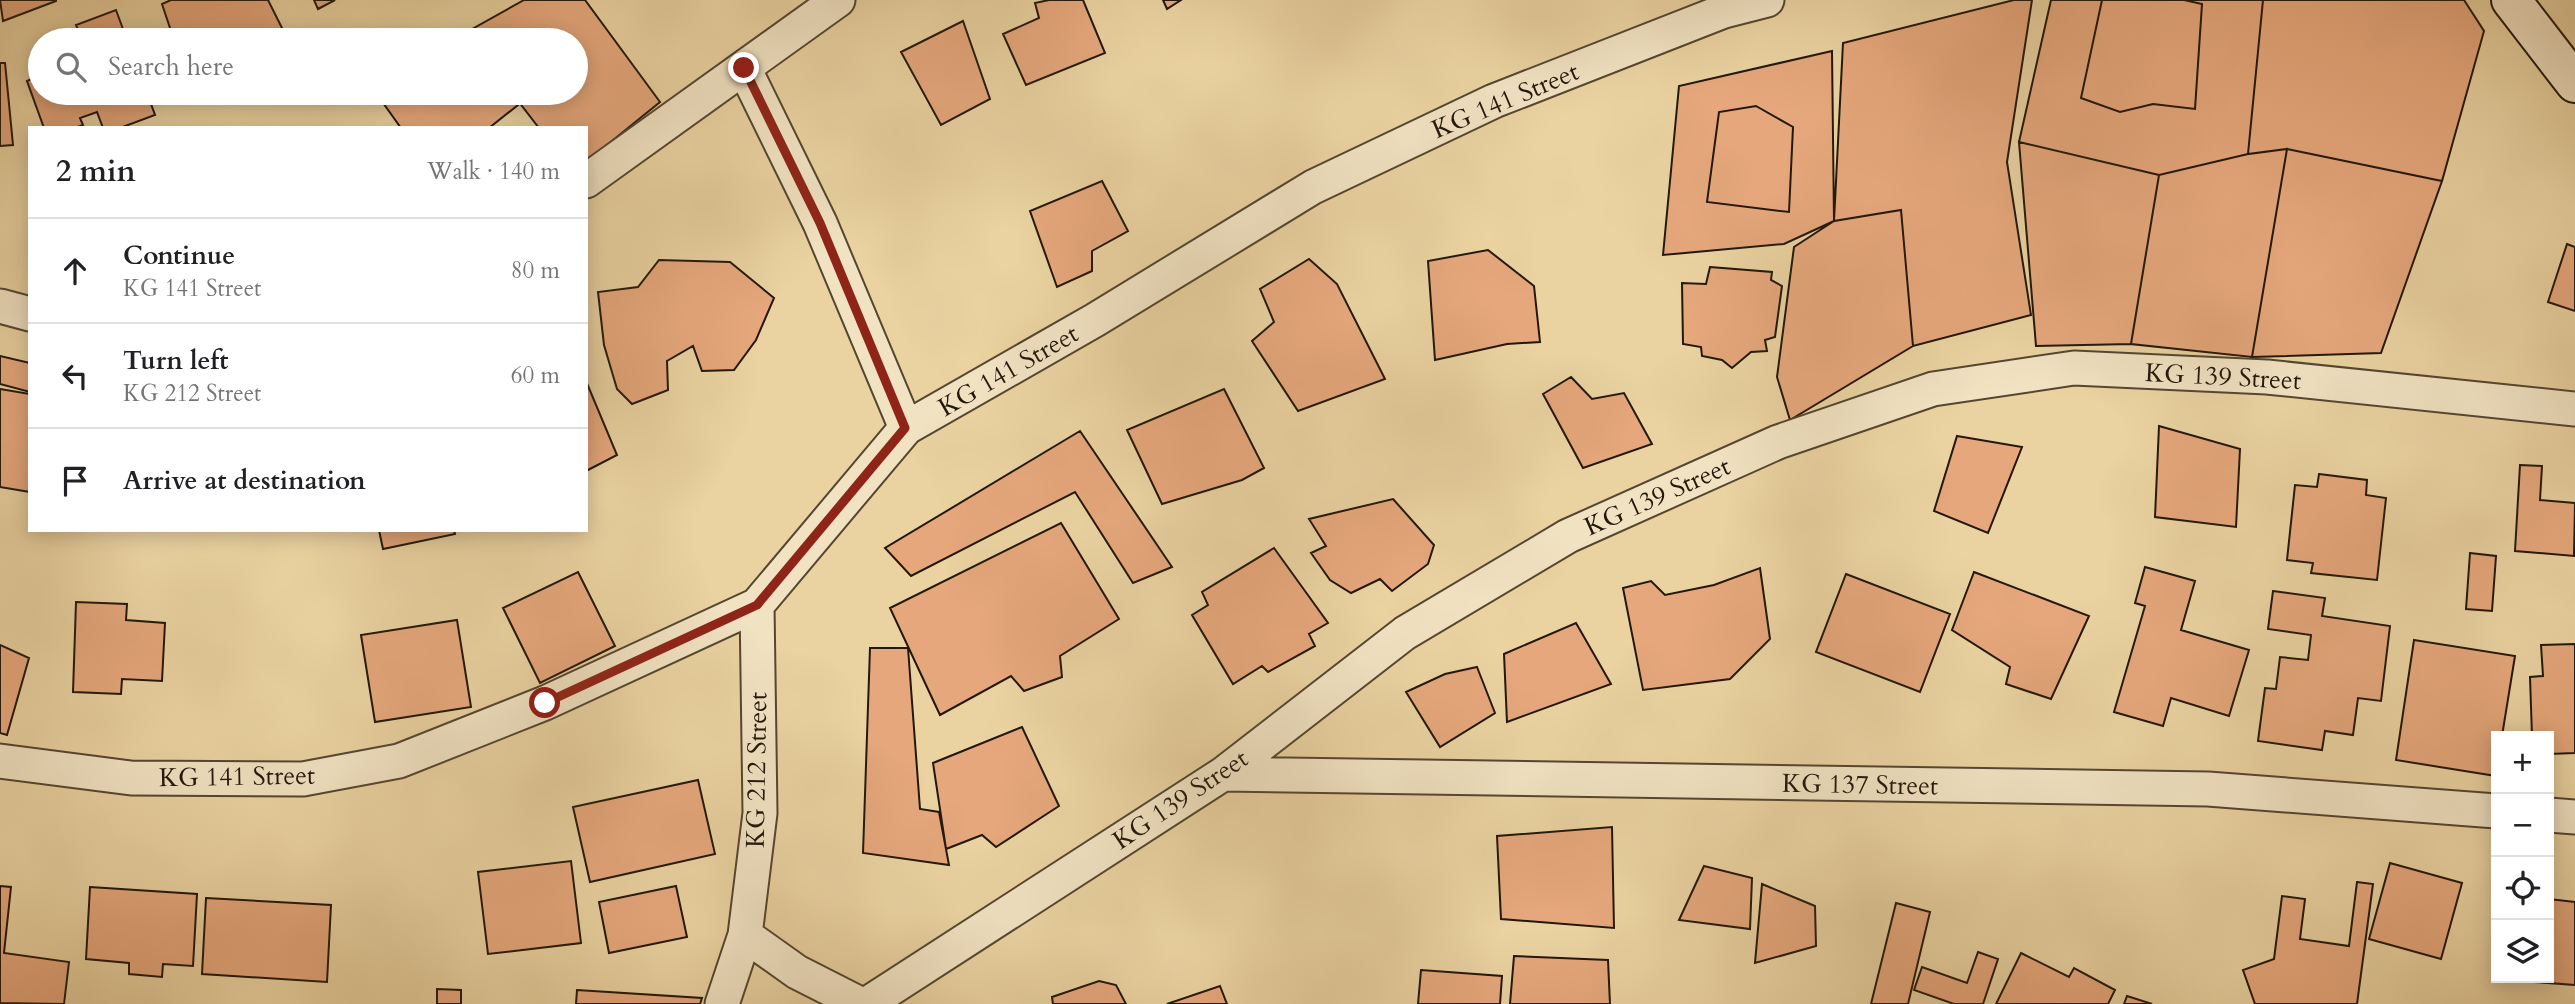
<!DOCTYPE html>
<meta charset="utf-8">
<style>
:root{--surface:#fff;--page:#f6f6f6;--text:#202124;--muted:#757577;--line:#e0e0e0}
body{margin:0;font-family:Cardo,serif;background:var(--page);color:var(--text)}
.controls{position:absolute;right:21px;bottom:21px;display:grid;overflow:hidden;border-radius:0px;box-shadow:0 4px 18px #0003}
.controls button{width:63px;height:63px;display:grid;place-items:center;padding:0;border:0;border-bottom:2px solid var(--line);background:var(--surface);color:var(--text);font:35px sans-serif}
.stop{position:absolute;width:21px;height:21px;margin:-16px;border:5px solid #8f2418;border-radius:50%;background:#fff}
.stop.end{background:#8f2418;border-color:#fff;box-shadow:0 2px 7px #0008}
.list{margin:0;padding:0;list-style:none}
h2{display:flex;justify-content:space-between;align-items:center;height:91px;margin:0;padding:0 28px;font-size:30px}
h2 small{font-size:23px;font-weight:400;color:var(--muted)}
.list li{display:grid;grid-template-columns:46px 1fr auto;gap:21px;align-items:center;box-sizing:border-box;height:105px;padding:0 28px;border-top:2px solid var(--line)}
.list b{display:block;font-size:26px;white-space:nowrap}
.list p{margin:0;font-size:23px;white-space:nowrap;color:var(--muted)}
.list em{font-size:23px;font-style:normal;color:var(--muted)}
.icon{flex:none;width:38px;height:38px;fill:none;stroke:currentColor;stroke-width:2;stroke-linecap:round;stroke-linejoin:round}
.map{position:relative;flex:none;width:2575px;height:1004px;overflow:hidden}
.search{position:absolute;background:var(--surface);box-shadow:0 4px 18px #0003;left:28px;top:28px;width:560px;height:77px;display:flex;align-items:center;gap:18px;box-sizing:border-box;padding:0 24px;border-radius:38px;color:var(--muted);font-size:26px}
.panel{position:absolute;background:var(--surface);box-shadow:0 4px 18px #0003;left:28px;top:126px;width:560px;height:406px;border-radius:0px}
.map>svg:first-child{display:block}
.building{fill:#e5a77b;stroke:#22180b;stroke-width:2}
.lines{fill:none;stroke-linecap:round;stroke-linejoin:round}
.street-casing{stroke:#544630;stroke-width:37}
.secondary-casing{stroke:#22180b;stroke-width:42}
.street{stroke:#f1e2c2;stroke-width:33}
.secondary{stroke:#f1e2c2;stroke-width:38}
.route{stroke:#8f2418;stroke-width:9}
.labels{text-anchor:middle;stroke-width:5;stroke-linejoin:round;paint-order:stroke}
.street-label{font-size:26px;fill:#22180b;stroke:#f1e2c2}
</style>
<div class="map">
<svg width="2575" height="1004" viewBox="0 0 2575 1004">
<rect width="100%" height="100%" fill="#ead2a1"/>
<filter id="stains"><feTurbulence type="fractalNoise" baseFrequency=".00286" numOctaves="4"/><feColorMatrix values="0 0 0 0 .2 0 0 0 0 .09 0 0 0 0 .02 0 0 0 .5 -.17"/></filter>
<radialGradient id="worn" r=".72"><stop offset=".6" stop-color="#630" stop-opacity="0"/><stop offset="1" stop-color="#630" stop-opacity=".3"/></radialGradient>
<path class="building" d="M0 0H56V1L3 21Z
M171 0H268L288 40H174L162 4Z
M314 0H335L318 9Z
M524 0H585L660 102 586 162V128H539L512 93H576V40H471L465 33Z
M1049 0H1083L1105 53 1026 85 1003 34 1039 18 1035 3Z
M1163 0H1181L1167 9Z
M2014 0H2032L2007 162 2031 315 1913 346 1901 210 1834 221 1843 43Z
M2051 0H2263L2248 154 2159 175 2019 142Z
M2102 0H2184L2202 4 2195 109 2153 104 2120 112 2081 98Z
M2263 0H2464L2484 31 2442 181 2287 149 2248 154Z
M116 10 127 40H79L82 39 76 25Z
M963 21 990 99 941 125 901 52Z
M1832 51 1834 221 1784 244 1663 255 1679 86Z
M40 54V93H147L155 115 120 128H103L97 112 80 118 83 125 75 128H44L27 81 38 76 31 57Z
M0 63H5L13 145 0 146Z
M392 93H509L518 105 489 128H401L381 100Z
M1756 106 1793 127 1789 212 1707 202 1719 112Z
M2019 142 2159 175 2131 344 2036 346Z
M2287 149 2442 181 2381 353 2252 357Z
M2287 149 2252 357 2131 344 2159 175 2248 154Z
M1102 181 1128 231 1092 251V271L1057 287 1030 211Z
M1901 210 1913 346 1790 420 1777 377 1794 247 1834 221Z
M2567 244 2575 247V311L2548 302Z
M1488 250 1534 286 1540 342 1507 344 1435 360 1428 261Z
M1309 259 1337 284 1385 379 1298 411 1252 341 1274 322 1260 289Z
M659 260 730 262 774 298 756 340 734 370 702 371 693 346 667 361 668 390 632 404 617 389 604 345 598 292 638 287Z
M1710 267 1772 272 1771 280 1782 286 1775 337 1765 340 1767 351 1751 352 1732 368 1722 360 1702 356 1701 347 1683 344 1682 283 1706 284Z
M0 356 30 363V392L0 384Z
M1571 377 1592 399 1624 393 1652 444 1583 468 1543 394Z
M586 381 617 455 586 471Z
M0 389 30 394V492L0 487Z
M1224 389 1264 468 1242 480 1162 504 1127 430Z
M2159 426 2240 449 2236 527 2155 517Z
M1080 431 1172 567 1133 583 1075 492 911 576 885 548Z
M1957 436 2022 447 1988 533 1934 511Z
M2520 465 2542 466 2540 500 2575 503 2574 556 2515 551Z
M2319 474 2367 480 2366 495 2386 498 2377 580 2311 573 2313 563 2287 560 2295 485 2317 487Z
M1393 499 1434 545 1428 564 1392 591 1380 579 1351 593 1330 580 1311 553 1326 546 1309 519Z
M1061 523 1119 619 1060 656 1062 677 1024 691 1011 676 940 715 890 608Z
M379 530H454L455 534 383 549Z
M1274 548 1328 623 1309 634 1315 646 1268 672 1262 666 1233 684 1192 615 1208 605 1202 592Z
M2470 553 2496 556 2492 611 2466 609Z
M2145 567 2195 581 2181 630 2249 650 2229 716 2171 698 2163 726 2114 712 2145 606 2135 603Z
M1760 568 1770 639 1730 679 1643 690 1623 588 1651 581 1665 595 1714 585Z
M578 572 615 646 540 683 503 608Z
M1974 572 2089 616 2051 699 2006 684 2010 667 1952 630Z
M1846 574 1950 614 1920 692 1816 652Z
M2273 591 2325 598 2322 616 2390 626 2381 701 2358 698 2353 735 2325 731 2322 750 2258 741 2265 688 2276 689 2280 657 2308 660 2311 635 2268 629Z
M76 602 127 604 126 620 165 623 162 681 122 679 121 694 73 692Z
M457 620 471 707 375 722 361 635Z
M1576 623 1611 684 1507 722 1504 654Z
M2414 640 2515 656 2502 736H2496V776L2396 760Z
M2575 644V753L2549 754V736H2532L2530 677 2543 676 2541 645Z
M0 645 29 658 7 735 0 733Z
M870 648H908L920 809 939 812 949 865 863 853Z
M1477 667 1495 713 1440 747 1406 692 1445 674Z
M1022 727 1059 806 996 847 982 835 946 849 933 763Z
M698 780 715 854 590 882 573 807Z
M1612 827 1614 928 1501 919 1497 836Z
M571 861 581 943 488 954 478 872Z
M2390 863 2462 883 2441 959 2369 939Z
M1704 866 1752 878 1750 929 1679 920Z
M2357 882 2373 884 2357 1004H2255L2243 970 2274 959 2282 896 2305 899 2300 939 2349 946Z
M1762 884 1815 906 1816 946 1755 963Z
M0 886 11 887 4 953 69 962 64 1004 0 1003Z
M676 886 687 937 609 953 599 902Z
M90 887 197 894 193 966 163 964 162 977 129 974V963L86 959Z
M206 898 331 905 327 982 202 974Z
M2549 899 2575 902V985L2535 982 2536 978H2549Z
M1896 903 1930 912 1908 1004H1871Z
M1978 952 1998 959 1983 1004H1954L1914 990 1922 967 1967 983Z
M2021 953 2069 977 2074 968 2115 990 2108 1004H1996Z
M1514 956 1608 960 1610 1004H1510Z
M1421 970 1502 976 1500 1004H1418Z
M1099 981 1116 985 1126 1004H1053L1052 997Z
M1220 986 1227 1004H1167Z
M437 989 461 990V1004H437Z
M577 990 702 998 700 1004H576Z
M2127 996 2152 1004H2124Z"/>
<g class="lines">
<defs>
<path id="street" d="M744 68 820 223 906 428
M586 181 838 0
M0 306 30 314
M0 761 131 778 303 779 399 761 545 703 757 605 906 428 1095 320 1313 187 1494 101 1724 11 1767 0
M1223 774 2208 789 2496 811
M2549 815 2575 817
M745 935 797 972 860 1004
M722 1004 745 935 760 813 757 605
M867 1004 1223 774 1405 633 1568 536 1778 442 1933 389 2074 368 2267 377 2575 409"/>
<path id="secondary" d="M2511 0 2575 83"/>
</defs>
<use href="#street" class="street-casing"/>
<use href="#secondary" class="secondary-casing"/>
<use href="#street" class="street"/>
<use href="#secondary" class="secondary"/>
</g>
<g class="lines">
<path class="route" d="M545 703 757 605 905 428 820 223 744 68"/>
</g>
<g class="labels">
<g class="street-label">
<text transform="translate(1505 100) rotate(-23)" y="9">KG 141 Street</text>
<text transform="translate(1008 370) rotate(-30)" y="9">KG 141 Street</text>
<text transform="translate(2223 376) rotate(3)" y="9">KG 139 Street</text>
<text transform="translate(1657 496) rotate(-24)" y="9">KG 139 Street</text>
<text transform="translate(756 770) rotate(-89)" y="9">KG 212 Street</text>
<text transform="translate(237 776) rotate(-1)" y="9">KG 141 Street</text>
<text transform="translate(1860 784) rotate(1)" y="9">KG 137 Street</text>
<text transform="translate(1180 799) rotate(-34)" y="9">KG 139 Street</text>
</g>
</g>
<rect width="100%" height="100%" filter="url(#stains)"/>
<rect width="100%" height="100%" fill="url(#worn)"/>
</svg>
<div class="controls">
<button>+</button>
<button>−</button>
<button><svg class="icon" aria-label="locate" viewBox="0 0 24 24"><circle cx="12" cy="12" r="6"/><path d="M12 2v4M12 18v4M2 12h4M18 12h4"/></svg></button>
<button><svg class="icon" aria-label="layers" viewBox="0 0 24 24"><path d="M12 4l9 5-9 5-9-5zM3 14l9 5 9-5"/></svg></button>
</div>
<div class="stop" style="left:545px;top:703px"></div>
<div class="stop end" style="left:744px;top:68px"></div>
<div class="search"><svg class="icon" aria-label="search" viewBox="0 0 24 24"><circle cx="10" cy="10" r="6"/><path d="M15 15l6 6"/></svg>Search here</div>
<section class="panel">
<h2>2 min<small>Walk · 140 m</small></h2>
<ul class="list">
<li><svg class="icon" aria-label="ahead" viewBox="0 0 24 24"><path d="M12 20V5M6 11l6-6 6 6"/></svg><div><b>Continue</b><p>KG 141 Street</p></div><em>80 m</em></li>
<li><svg class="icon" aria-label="left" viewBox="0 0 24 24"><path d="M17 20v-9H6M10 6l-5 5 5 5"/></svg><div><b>Turn left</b><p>KG 212 Street</p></div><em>60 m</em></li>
<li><svg class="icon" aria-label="arrive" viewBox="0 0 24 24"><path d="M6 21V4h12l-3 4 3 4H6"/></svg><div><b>Arrive at destination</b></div></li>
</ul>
</section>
</div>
